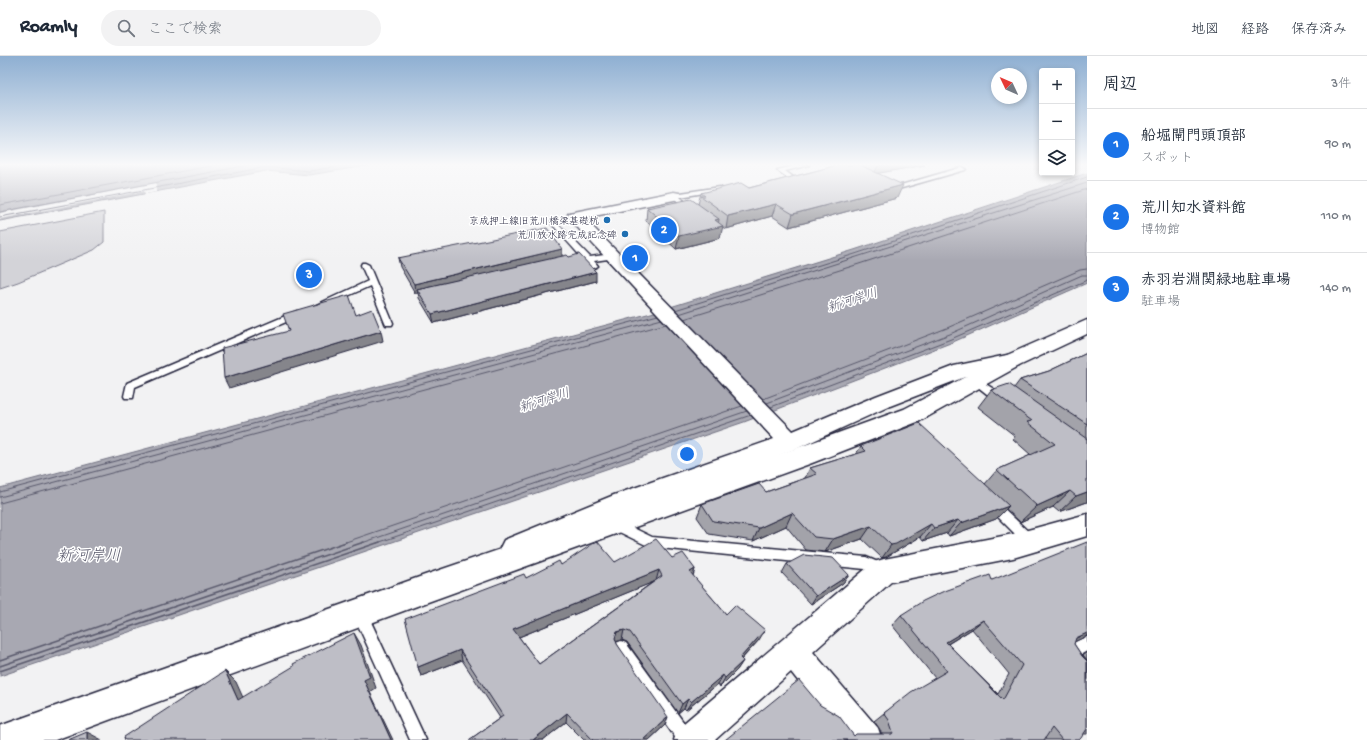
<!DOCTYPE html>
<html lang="ja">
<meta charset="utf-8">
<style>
:root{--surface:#fff;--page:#f2f2f3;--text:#1f2937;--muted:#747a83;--line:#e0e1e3;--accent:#1a73e8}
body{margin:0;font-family:"Gochi Hand","Klee One",sans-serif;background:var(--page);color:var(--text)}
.controls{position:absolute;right:12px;top:12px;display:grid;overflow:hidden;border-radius:4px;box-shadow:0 2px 6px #0003}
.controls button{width:36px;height:36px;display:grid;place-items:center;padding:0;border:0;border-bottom:1px solid var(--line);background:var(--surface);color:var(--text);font:20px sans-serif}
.compass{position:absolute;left:991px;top:12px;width:36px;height:36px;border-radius:50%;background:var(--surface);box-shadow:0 2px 6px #0003;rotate:314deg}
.you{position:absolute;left:687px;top:398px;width:14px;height:14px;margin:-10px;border:3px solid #fff;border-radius:50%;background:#1a73e8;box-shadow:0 0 0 6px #1a73e833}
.badge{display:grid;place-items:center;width:26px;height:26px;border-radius:50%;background:var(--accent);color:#fff;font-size:13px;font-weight:700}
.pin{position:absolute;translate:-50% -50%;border:2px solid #fff;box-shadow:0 1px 4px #0006}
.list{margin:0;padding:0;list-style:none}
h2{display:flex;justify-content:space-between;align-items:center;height:52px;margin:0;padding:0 16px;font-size:17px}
h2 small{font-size:13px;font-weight:400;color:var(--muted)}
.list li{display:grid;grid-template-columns:26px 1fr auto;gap:12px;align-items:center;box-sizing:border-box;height:72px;padding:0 16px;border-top:1px solid var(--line)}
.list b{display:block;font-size:15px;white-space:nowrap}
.list p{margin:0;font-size:13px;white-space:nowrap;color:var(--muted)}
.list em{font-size:13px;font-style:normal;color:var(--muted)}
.icon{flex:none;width:22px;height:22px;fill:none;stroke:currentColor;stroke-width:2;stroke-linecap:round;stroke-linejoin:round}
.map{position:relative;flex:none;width:1087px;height:684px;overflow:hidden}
header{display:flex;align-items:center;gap:24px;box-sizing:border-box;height:56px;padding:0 20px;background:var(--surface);border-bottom:1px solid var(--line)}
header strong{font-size:19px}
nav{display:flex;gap:22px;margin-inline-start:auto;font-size:14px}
.search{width:280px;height:36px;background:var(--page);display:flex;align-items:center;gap:10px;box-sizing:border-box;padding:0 14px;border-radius:22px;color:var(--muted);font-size:15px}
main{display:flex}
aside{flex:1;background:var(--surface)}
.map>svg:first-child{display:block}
.green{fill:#d3d3d8;stroke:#7a7a8a}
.water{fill:#a8a8b2;stroke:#727282}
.pier{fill:#f2f2f3}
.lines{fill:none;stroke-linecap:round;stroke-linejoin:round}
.shore-far1{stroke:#58586b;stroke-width:1}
.shore{stroke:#58586b;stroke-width:1.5}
.lane-casing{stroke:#22223b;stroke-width:3}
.street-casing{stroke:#22223b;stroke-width:3}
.secondary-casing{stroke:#22223b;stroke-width:3}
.lane{fill:#fff;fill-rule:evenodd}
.street{fill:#fff;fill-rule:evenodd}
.secondary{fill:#fff;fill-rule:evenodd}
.wall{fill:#a3a3aa;stroke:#22223b;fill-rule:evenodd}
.shaded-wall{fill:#85858b;stroke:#22223b}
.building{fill:#bebec6;stroke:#22223b;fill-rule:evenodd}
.poi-dot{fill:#1f6fb2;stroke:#fff;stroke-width:1.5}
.labels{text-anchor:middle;stroke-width:3;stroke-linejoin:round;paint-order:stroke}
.far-poi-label{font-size:10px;fill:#22223b;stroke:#fff;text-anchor:end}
.water-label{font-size:13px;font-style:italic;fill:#58586b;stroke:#fff}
.near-water-label{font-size:16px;font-style:italic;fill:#58586b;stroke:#fff}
</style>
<header>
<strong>Roamly</strong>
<div class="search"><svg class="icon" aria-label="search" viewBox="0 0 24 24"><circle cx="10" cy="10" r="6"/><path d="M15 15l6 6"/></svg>ここで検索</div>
<nav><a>地図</a><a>経路</a><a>保存済み</a></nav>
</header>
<main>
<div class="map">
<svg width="1087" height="684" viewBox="0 0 1087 684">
<rect width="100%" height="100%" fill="#f2f2f3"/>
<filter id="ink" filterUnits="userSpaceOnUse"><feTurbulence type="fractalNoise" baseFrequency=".025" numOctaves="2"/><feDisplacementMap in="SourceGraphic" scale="8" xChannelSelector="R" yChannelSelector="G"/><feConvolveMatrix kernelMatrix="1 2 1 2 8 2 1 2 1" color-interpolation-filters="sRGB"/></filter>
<g filter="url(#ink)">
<path class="green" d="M104 156V186L94 194 18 226 0 232V176Z"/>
<path class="water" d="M0 109H373L309 119 266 115 0 165Z
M1087 117V227L953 286 744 366 0 620V432L651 257 854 194Z"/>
<path class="pier" d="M156 127V136L145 138 144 135 0 163V157Z"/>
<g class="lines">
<path class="shore-far1" d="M0 149 216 109
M0 156 249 109
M0 161 266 111 309 115 347 109
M675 254 855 198 1087 121
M679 258 1087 127
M684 263 859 208 1087 133
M763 343 947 272 1080 214 1087 213
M767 347 950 278 1082 219H1087
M771 351 951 283 1087 224
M0 436 658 259
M0 441 662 263
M0 447 666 268
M343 487 742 350
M362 487 747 355
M377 487 751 359"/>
<path class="shore" d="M0 604 346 486
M0 610 364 486
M0 615 380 486"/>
<defs>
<path id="lane" d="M798 109H809L785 115 796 123V125H792L777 114Z
M963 111 966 113 965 114 895 134H891L887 131 890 129 894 131Z
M720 131 722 132V134L680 141 692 152V154L690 155 671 140 674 138Z
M553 164 555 165 590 201 612 198 616 200 615 202 594 205 598 210 594 212H591L551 167V165Z
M362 207H365L369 209 393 267 392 269H386L385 267 370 230 321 252 318 253 314 250 368 225 361 209Z
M297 255 301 258 300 260 135 331 133 342H125L124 340 127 327Z
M976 322 1005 340 1006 343 1005 346H997L973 327 971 325Z
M993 444 997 446 1034 481 1036 485 1034 489 1030 490 1026 489 989 452 987 449 989 446Z
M615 463 652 481 866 501 887 510 888 514 887 518 882 520 865 513 650 491 611 472 609 468 611 464Z
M360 551 365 553 426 684H410L353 558 355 553Z
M1087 580V595L1080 599 1087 605V623C1077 619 1066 607 1062 597L1064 592Z
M621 585 626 587 692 678 694 684H677L616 597 614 592 616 587Z"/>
<path id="street" d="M674 136 679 137 681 140 679 143 584 162 793 375 876 340 954 310 1012 298 1019 300 1022 305 1019 310 965 321 890 350 798 392 632 453 522 500 513 504 504 500 500 492 504 484 614 439 774 383 567 160 569 157Z
M1087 458V480L1013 502 891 526 813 596 878 672 882 684H845L791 616 715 684H674L678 672 874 506 884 503 1013 478Z"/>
<path id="secondary" d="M1087 264V278L1019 310 920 365 812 407 425 547 55 684H0V670L8 667 425 519 794 393 904 353 1005 300Z"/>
</defs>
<use href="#lane" class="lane-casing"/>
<use href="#street" class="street-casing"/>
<use href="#secondary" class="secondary-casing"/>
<use href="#lane" class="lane"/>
<use href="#street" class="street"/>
<use href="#secondary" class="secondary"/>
</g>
<path class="wall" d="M838 109H925L878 117 897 142 789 171 772 160 726 173 722 171 720 182 676 193 646 165 647 152 698 148 701 137 749 132Z
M562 200 569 201 596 225 434 267 419 242 418 237H415L400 211 398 202Z
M1087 297V446L1059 456 1053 451 1020 466 1006 453 996 463 949 480 947 477 923 485 920 481 886 501 882 502 862 483 825 496 806 494 786 470 753 485 709 478 697 461 702 448 766 436 805 422 810 412 856 398 861 390 985 428 997 414 1031 399 1013 383 1015 380 978 351 991 334 1014 332 1020 324 1049 315Z
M672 502 695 513 693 520 726 558 759 584 741 604 743 605 737 614 720 631 718 628 686 654 684 652 678 657 627 586 622 584 616 585 617 588 665 669 649 684H584L566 666 543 684H469L500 662 462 604 421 620 418 611 526 522 561 509ZM653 526 539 608 519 581Z
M787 508 849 519 843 527 811 548 782 517Z
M992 524 1087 580 1075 585 1074 588 1082 600 1087 605V678H1083L1079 684H725L820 649 854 680 882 678 879 672 874 665 884 657 935 622 892 569 901 559ZM972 573 1009 618 998 638 948 588Z
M1087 596V604L1083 599Z"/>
<path class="shaded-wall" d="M884 109H925L874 118 878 110Z
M903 129 897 142 789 171 793 158Z
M776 148 772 160 726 173 728 160Z
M719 163 718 171 723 170 720 182 676 193 679 180 715 164Z
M562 193V202L417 233 418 237H415L414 228Z
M596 216V225L434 267 432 258Z
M381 275 383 285 229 332 224 322Z
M1070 435 1053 451 1020 466 1037 450Z
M1087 436V446L1059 456 1076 440Z
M1009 450 996 463 949 480 961 467Z
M792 457 786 470 753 485 759 472Z
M958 464 947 477 923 485 934 472Z
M931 468 920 481 886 501 882 502 891 489Z
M871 470 862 483 825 496 833 483Z
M695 513 692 523 690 516Z
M659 514 656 525 514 583 513 573Z
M849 519 843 527 811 548 816 540Z
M983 564 972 573 936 595 946 586Z
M624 574 622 584 615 586V582L617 576Z
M765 574 759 584 734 611 740 602Z
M354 577 361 589 376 632 370 636 393 684H391L364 624Z
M1087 577V580L1063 591 1076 582Z
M460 594 462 604 421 620 418 611Z
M743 605 737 614 720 631 725 622Z
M225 615 236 626 249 655 238 644Z
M723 619 718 628 686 654 691 646Z
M688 643 684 652 678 657 682 648Z
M567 657 566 666 543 684H533Z
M668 661 665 669 649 684H643Z
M87 676 102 684H87Z"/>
<path class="building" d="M838 109H860L903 129 793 158 776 148 728 160 701 140H705L701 137 741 127 749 132Z
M691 143 719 163 715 164 723 170 679 180 647 152Z
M547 172 562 193 414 228 398 202Z
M579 198 596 216 432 258 417 233 567 199 569 201Z
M349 239 356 259 372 253 381 275 224 322 222 292 289 275 283 258Z
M1087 297V368L1020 324 1049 315Z
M1009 328 1087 383V436L1076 440 1070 435 1037 450 997 414 1055 388 1027 366 1032 365 991 334Z
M919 367 1009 450 961 467 958 464 934 472 931 468 896 488 891 489 871 470 833 483 814 481 792 457 759 472 713 465 702 448 759 428 766 436 817 418 810 412 866 395 861 390Z
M656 483 672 502 683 497 695 513 690 516 726 558 735 549 765 574 740 602 743 605 725 622 723 619 691 646 688 643 682 648 630 576 624 574 617 576 615 582 617 588 668 661 643 684H593L567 657 533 684H469L503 660 460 594 418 611 405 563 524 518 526 522 559 505 561 509 597 485 615 506ZM659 514 662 520 539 608 513 573Z
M1087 486V577L1076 582 1074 588 1082 600 1087 605V673L1081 682 1079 684H1062L1052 672 1044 684H725L799 624 820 649 839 660 854 680 856 678H892L893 676 889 664 884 657 911 636 947 615 901 559 923 545 942 536 990 519 992 524ZM983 564 1022 609 1003 644 946 586Z
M804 499 833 502 849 519 816 540 787 508Z
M354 577 370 621 364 624 391 684H125L124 681 225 615 238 644 294 610 293 608Z
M87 676V684H68Z"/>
</g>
<linearGradient id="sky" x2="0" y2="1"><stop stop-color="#8eafd2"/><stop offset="0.53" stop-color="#f9f9fa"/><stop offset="1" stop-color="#f9f9fa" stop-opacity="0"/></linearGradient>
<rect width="1087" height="205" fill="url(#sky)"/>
<g class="poi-dot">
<circle cx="607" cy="164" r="4"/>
<circle cx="625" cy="178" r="4"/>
</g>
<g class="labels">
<g class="far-poi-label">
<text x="599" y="168">京成押上線旧荒川橋梁基礎杭</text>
<text x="617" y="182">荒川放水路完成記念碑</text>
</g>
<g class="water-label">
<text transform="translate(852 243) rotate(-18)" y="5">新河岸川</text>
<text transform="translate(544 343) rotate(-18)" y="5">新河岸川</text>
</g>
<g class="near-water-label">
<text x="89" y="504">新河岸川</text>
</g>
</g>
</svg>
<div class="controls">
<button>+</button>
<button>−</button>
<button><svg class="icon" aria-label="layers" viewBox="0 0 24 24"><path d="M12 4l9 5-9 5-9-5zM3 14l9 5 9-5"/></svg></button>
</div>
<svg class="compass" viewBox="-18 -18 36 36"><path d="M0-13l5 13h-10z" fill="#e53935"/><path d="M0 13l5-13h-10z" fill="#747a83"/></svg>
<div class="you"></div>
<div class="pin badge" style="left:635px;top:202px">1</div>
<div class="pin badge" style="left:664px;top:174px">2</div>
<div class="pin badge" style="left:309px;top:219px">3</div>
</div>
<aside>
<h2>周辺<small>3件</small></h2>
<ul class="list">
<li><span class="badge">1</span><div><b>船堀閘門頭頂部</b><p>スポット</p></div><em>90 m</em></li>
<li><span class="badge">2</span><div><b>荒川知水資料館</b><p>博物館</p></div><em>110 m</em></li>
<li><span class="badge">3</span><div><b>赤羽岩淵関緑地駐車場</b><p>駐車場</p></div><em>140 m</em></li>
</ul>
</aside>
</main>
